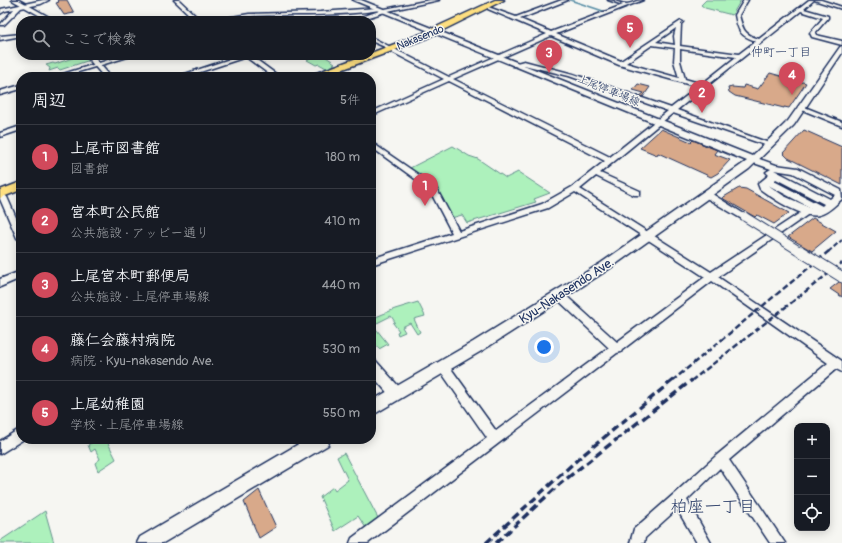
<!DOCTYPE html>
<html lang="ja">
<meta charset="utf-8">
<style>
:root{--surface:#171b24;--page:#20242c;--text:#f1f3f6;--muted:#9ea1a6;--line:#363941;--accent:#d1495b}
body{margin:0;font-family:Pangolin,"Klee One",sans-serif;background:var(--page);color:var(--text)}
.controls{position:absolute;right:12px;bottom:12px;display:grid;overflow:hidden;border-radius:8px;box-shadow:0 2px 10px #0003}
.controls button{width:36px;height:36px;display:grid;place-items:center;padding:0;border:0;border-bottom:1px solid var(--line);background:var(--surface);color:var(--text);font:20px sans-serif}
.you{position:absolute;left:544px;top:347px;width:14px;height:14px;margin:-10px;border:3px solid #fff;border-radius:50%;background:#1a73e8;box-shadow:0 0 0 6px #1a73e833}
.badge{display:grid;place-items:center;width:26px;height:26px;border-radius:50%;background:var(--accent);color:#fff;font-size:13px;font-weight:700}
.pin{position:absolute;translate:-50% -33px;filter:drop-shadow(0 1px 2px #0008)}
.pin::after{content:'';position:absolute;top:21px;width:14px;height:12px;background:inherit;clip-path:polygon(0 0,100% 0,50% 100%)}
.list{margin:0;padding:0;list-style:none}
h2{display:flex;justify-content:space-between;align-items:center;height:52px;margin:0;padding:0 16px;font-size:17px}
h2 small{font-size:13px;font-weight:400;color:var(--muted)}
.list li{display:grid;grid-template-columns:26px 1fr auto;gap:12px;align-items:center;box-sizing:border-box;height:64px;padding:0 16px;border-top:1px solid var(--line)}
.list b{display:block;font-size:15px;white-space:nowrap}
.list p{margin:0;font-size:13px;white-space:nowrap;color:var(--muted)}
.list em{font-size:13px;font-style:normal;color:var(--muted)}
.icon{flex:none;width:22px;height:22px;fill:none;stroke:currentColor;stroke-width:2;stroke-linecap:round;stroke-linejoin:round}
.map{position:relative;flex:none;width:842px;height:543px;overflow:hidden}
.search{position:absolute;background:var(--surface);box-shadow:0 2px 10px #0003;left:16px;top:16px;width:360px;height:44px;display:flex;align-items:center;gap:10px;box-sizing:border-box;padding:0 14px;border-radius:16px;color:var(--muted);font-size:15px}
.panel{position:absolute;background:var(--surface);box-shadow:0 2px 10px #0003;left:16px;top:72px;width:360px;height:372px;border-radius:16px}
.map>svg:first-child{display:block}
.green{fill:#adf1bc;stroke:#64908d}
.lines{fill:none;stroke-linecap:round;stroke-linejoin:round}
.stream{stroke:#538ba4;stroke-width:1.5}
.building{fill:#d8a98a;stroke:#1b2f5e}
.minor-casing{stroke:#1b2f5e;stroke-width:3}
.tertiary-casing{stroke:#1b2f5e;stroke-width:3}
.secondary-casing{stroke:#1b2f5e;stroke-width:3}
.trunk-casing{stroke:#1b2f5e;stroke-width:3}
.minor{fill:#f6f6f2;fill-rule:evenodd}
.tertiary{fill:#f6f6f2;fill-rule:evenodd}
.secondary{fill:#f6f6f2;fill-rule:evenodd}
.trunk{fill:#fedf80;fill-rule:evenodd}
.rail-far2{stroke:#1b2f5e;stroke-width:2;stroke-dasharray:5 2.5;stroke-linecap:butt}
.rail-far1{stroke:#1b2f5e;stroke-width:2.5;stroke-dasharray:6 3;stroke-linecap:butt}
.rail{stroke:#1b2f5e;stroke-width:3.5;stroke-dasharray:8 4;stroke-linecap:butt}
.minor-bridge-far1-casing{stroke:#1b2f5e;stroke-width:10;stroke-linecap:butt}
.minor-bridge-casing{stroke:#1b2f5e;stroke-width:12;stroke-linecap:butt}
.minor-bridge-far1{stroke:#f6f6f2;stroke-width:8}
.minor-bridge{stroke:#f6f6f2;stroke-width:10}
.labels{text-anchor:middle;stroke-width:3;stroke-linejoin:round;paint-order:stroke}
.far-street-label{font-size:11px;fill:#1b2f5e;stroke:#f6f6f2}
.far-neighbourhood-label{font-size:12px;fill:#1b2f5e;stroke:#f6f6f2}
.street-label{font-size:13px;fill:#1b2f5e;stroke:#f6f6f2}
.near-neighbourhood-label{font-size:17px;fill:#1b2f5e;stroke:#f6f6f2}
</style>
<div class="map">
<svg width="842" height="543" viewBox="0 0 842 543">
<rect width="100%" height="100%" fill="#f6f6f2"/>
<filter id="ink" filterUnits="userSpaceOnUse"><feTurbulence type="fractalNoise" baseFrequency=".025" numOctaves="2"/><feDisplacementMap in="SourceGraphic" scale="8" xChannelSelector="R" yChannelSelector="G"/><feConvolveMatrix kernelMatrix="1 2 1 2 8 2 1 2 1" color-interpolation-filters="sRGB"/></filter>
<g filter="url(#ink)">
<path class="green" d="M706 0H741L732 15 705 8 701 5Z
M189 14 197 21H148Z
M81 55H85L90 60 60 70 58 68 49 71 50 68 46 65 53 63 55 64Z
M315 55H323L335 63 333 64 336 66 328 69 319 64 316 65 307 60 310 58 309 57Z
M453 146 469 156 478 159 506 178 518 172 550 193 534 199 536 202 467 223 462 215 451 218 433 187 410 168Z
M418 302 425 316 414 319 420 332 417 334 410 323 402 327 405 332 398 335 397 332 399 331 393 323 395 322 391 316 373 325 388 344 379 349C371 339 371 331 371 319L395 309Z
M98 439H106L116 459 98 471 95 463 100 459 95 449 91 452 88 445Z
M344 453 378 518 366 528 358 516 335 531 320 497 333 487 335 490 348 480 337 457Z
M45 511 54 543H1L0 541Z"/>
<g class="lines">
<path class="stream" d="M570 0 606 12"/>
</g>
<path class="building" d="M57 0H67L74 13 64 15 56 3 59 2Z
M770 73 806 83 789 108 784 107V108L735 96 729 92 728 88 732 87 743 88 744 85 758 89Z
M638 84 650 87 643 97 640 96 644 93 633 90Z
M661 129 691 142 693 140 717 150 714 154 730 160 718 173 711 177 658 153 657 155 640 148Z
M804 130 842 147V185L788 158 783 153Z
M739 188 746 189 789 213 774 224 757 215 755 217 722 198Z
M813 218 836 231 812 251 788 237Z
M839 282 842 283V297L830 289Z
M259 490 276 527 259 538 244 502Z"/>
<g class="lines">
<defs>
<path id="minor" d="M43 0H49L41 4 21 8 4 25H0L14 9 5 11 0 14 1 9Z
M174 0H179L201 21H196Z
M430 0H439L388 11 357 21H350L385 9Z
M562 0H568L520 19 551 32 623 5 608 0C614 0 621 4 627 4 633 3 637 0 643 0L556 34 621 61 681 21 683 22 681 24 680 46 739 54 756 41C740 36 738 31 735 15L744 0H748L739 15C743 30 744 34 759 39L809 0H821L842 7V9L814 0 804 9 828 16V18L815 33 816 35 842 41V45L812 37 810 33 823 18 801 11 677 110 772 144V146H768L673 113 600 173 640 191V195H634L596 176 580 189 711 272 806 209H812L813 211 718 277 842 361V372L836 369 729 460 785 543H770L720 468 687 500 711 543H697L677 509 645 538 644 543H630L634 529 674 494 717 455 828 363 712 281 622 350 621 352 617 353 368 543H350L352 538 487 438 439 369 438 366 439 363 443 361 447 363 496 431 609 348 556 298 554 295 556 292H562L617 342 705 277 575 192 548 208 371 265V259L452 233 429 189 371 147V142L435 186 459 231 542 204 572 187 605 161 449 81 371 116V112L444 79 392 52V50L371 41V37L449 77 547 34 488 9V7L516 17ZM676 28 674 36 675 45 656 42ZM551 36 619 65 698 87 671 108 573 74 524 61 513 64V66L524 65 569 76 668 111 610 157 453 79ZM652 45 675 48 674 61 679 78 626 63ZM680 49 736 57 702 84 685 79 680 61Z
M378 8 380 10C338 17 293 14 251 16 237 17 223 21 209 21L249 14 320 12Z
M21 34V36L0 40V36Z
M125 55H134L62 77H53Z
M242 55H250L280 77H273L246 57 185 77H176Z
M21 85V89L0 95V91Z
M802 106 842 122V126L800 109 799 108Z
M21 126V130L0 137V133Z
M703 192H709L749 217 748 219H742L703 196 702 194Z
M3 194 7 197 21 229V241L17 238 0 199V195Z
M21 271V278L0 287V279Z
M21 428V439H24L0 454V441Z"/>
<path id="tertiary" d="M12 0H19L56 21H49Z
M85 55H92L111 77H104Z
M754 157 776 165 798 168 841 190 842 199C835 205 828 213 819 215 803 219 772 198 760 189L758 184 769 175 766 172 771 169 751 162 750 160 751 158ZM774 170 793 173 835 195 830 199ZM776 179 824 204 822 206 774 181ZM768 185 811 208 784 196Z
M371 359 376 361 401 389 403 393 401 397 396 399 391 397 371 374Z"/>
<path id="secondary" d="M353 0H361L752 156 788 121 840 47 842 46V53L794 125 749 169 609 269 483 350 371 416V401L473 342 601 263 747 161Z
M307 439H330L328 445 163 543H137L140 537Z"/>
<path id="trunk" d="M495 0H504L427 38 322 77H310L311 75 365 55H371V53L421 34Z
M21 182V190L0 198V190Z"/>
</defs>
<use href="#minor" class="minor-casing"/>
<use href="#tertiary" class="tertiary-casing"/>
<use href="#secondary" class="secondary-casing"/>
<use href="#trunk" class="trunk-casing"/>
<use href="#minor" class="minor"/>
<use href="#tertiary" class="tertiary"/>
<use href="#secondary" class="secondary"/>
<use href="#trunk" class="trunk"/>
<path class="rail-far2" d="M828 252 842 240"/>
<path class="rail-far1" d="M672 381 829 251
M691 381 842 263"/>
<path class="rail" d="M486 543 577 460 673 380
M496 543 561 483 692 380"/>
<defs>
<path id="minor-bridge-far1" d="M745 217 801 252"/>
<path id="minor-bridge" d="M800 251 842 277"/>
</defs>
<use href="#minor-bridge-far1" class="minor-bridge-far1-casing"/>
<use href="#minor-bridge" class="minor-bridge-casing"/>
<use href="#minor-bridge-far1" class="minor-bridge-far1"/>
<use href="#minor-bridge" class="minor-bridge"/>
</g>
</g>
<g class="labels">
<g class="far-street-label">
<text transform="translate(420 37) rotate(-22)" y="4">Nakasendo</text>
<text transform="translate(609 90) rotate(22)" y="4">上尾停車場線</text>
</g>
<g class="far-neighbourhood-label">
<text x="781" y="56">仲町一丁目</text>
</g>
<g class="street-label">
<text transform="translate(566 290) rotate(-33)" y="5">Kyu-Nakasendo Ave.</text>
</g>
<g class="near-neighbourhood-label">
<text x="713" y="512">柏座一丁目</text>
</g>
</g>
</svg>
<div class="controls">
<button>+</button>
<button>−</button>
<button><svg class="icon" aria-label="locate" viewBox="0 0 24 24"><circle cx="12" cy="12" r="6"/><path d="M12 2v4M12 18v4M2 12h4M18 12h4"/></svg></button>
</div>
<div class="you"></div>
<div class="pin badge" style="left:425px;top:206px">1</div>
<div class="pin badge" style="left:702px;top:113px">2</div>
<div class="pin badge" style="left:549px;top:73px">3</div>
<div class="pin badge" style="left:792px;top:95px">4</div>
<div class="pin badge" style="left:630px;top:48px">5</div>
<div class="search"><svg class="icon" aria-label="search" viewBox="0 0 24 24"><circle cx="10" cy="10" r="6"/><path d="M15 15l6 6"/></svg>ここで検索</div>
<section class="panel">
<h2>周辺<small>5件</small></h2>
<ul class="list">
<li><span class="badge">1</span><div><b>上尾市図書館</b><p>図書館</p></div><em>180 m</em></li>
<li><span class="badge">2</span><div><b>宮本町公民館</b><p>公共施設 · アッピー通り</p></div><em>410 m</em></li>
<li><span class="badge">3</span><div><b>上尾宮本町郵便局</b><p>公共施設 · 上尾停車場線</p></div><em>440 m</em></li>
<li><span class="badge">4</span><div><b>藤仁会藤村病院</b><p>病院 · Kyu-nakasendo Ave.</p></div><em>530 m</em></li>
<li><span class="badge">5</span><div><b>上尾幼稚園</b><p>学校 · 上尾停車場線</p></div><em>550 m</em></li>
</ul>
</section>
</div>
